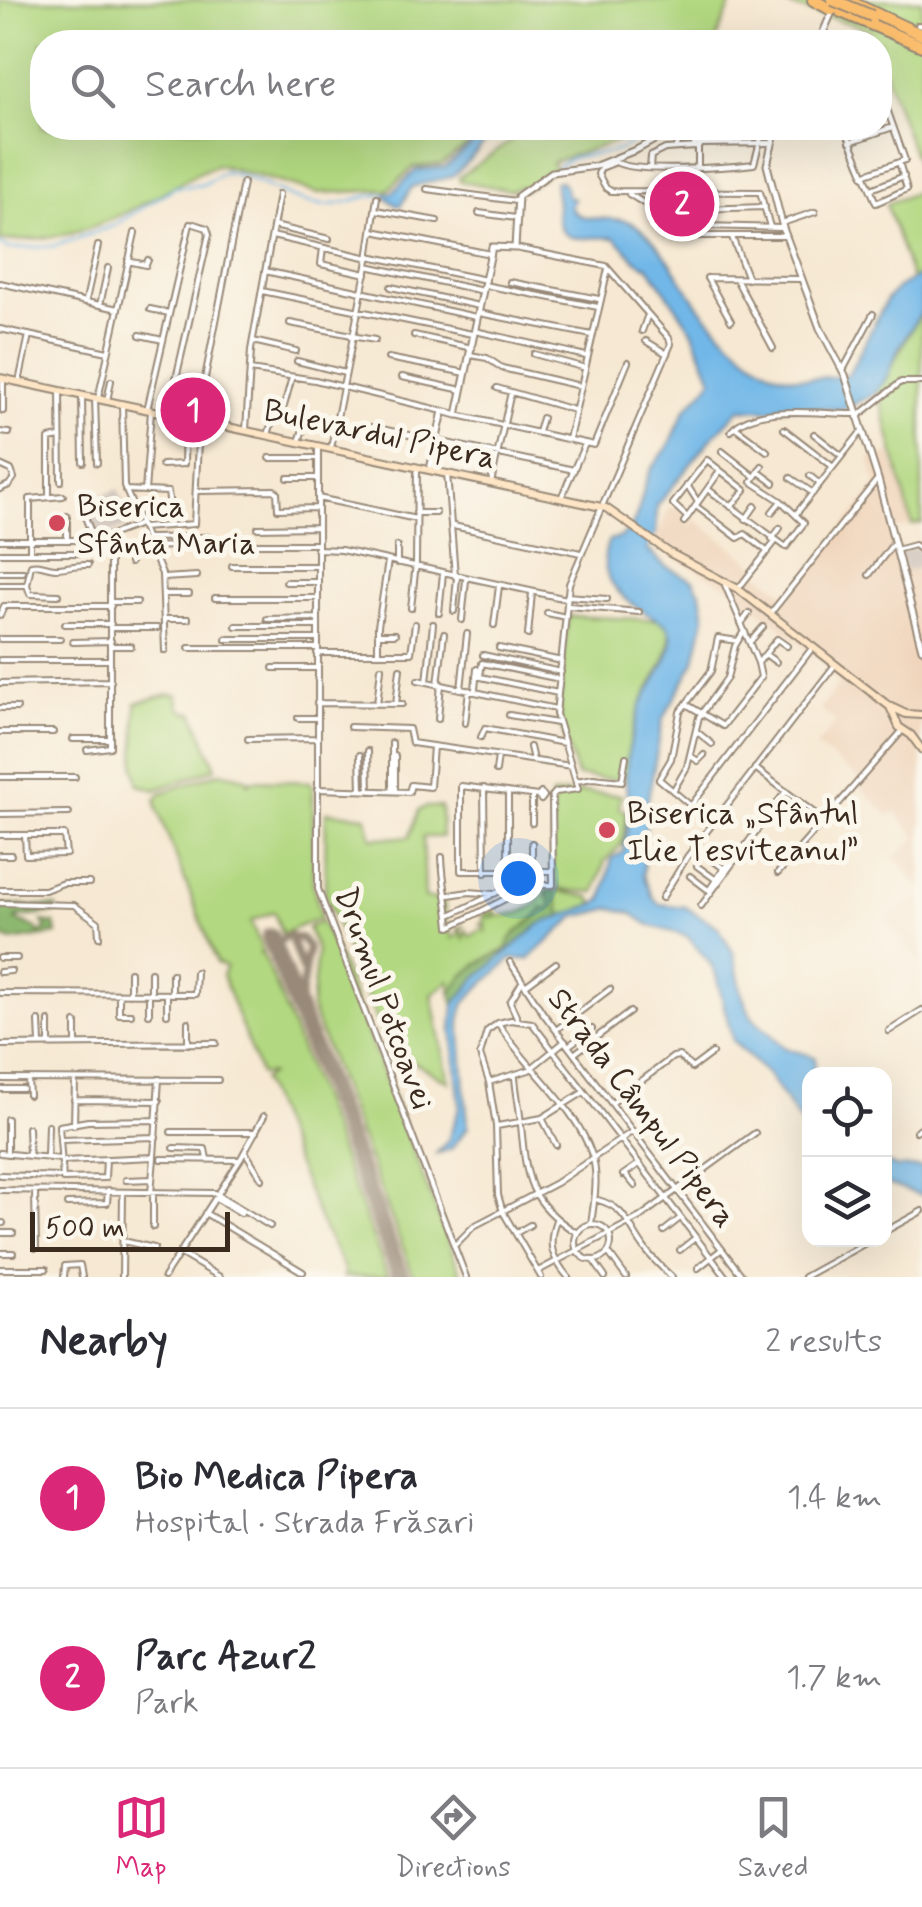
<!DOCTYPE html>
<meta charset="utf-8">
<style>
:root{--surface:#fff;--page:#f7f7f7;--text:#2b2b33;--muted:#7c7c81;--line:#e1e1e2;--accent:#db2777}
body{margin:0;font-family:Mynerve,sans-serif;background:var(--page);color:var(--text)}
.controls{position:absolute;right:30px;bottom:30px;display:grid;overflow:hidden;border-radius:20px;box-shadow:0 10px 40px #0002}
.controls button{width:90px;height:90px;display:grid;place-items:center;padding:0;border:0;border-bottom:2px solid var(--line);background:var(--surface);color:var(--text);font:50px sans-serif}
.scale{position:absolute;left:30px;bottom:25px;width:200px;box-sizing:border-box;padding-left:10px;border:5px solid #3b2a1e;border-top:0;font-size:28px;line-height:35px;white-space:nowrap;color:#3b2a1e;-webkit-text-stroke:8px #fbf7ec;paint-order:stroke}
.you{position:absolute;left:518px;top:878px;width:35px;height:35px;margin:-25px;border:8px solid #fff;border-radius:50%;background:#1a73e8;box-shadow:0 0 0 15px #1a73e833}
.badge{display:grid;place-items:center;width:65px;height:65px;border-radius:50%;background:var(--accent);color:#fff;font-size:32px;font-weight:700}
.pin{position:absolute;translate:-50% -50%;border:5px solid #fff;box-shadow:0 2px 10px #0006}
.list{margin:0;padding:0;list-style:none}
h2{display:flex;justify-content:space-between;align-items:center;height:130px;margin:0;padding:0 40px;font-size:42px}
h2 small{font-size:32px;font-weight:400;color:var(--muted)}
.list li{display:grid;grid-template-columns:65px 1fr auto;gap:30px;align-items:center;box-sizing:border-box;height:180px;padding:0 40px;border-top:2px solid var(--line)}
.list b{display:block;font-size:38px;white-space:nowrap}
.list p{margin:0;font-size:32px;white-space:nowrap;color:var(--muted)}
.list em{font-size:32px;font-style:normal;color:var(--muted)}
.icon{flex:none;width:55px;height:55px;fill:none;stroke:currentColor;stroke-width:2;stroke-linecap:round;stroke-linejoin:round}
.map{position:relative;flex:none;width:922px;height:1277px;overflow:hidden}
.search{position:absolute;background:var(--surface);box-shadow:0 10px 40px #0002;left:30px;right:30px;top:30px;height:110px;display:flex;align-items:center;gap:25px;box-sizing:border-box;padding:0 35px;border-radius:40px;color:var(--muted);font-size:38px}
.sheet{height:490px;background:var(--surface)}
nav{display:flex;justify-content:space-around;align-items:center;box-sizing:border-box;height:140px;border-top:2px solid var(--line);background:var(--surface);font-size:28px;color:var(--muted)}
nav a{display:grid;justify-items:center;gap:5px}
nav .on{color:var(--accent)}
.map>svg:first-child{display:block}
.built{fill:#f0d5bc}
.industrial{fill:#cec1b9}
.green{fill:#b2d881;stroke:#768150;stroke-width:2.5}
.forest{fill:#8db86f;stroke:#647146;stroke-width:2.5}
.water{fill:#71b7e8;stroke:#567083;stroke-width:2.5}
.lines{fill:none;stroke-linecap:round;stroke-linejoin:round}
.stream{stroke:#71b7e8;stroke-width:2.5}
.taxiway{stroke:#988978;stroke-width:8}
.runway{stroke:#988978;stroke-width:18}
.minor-casing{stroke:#988978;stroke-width:8}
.tertiary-casing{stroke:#988978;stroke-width:9}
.secondary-casing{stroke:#988978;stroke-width:10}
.motorway-casing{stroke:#988978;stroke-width:14}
.minor{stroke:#fff;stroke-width:4}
.tertiary{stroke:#fff;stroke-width:5}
.secondary{stroke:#fde5c5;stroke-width:6}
.motorway{stroke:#fbbe6e;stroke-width:10}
.motorway-bridge-casing{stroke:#988978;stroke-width:14;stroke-linecap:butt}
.motorway-bridge{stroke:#fbbe6e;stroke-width:10}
.poi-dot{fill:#d1495b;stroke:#fbf7ec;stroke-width:4}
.labels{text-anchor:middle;stroke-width:10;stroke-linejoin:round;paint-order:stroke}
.street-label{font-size:32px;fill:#3b2a1e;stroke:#fbf7ec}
.poi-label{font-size:32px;fill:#3b2a1e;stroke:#fbf7ec;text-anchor:start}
</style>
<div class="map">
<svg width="922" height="1277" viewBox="0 0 922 1277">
<rect width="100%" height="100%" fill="#fbf7ec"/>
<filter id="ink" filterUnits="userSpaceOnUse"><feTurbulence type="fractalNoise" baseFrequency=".01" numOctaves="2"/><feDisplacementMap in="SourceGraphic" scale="20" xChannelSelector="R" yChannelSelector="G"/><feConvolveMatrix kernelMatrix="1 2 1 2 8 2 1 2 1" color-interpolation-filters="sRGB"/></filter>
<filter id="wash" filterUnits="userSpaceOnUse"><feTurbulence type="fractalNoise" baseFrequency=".0048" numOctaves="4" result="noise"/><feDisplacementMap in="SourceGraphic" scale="40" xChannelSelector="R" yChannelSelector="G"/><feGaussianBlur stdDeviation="2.25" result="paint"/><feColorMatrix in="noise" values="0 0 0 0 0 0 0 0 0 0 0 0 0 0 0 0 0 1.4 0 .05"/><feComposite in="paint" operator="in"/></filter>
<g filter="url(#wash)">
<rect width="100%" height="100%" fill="#f6e8d2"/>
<path class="built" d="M891 453 912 525 894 530 899 551 922 552V891L895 857 917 838 896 812 888 815 861 788 858 778 816 746 836 722 820 709 840 683 830 675 834 669 731 588 654 546 669 507 683 511 687 523 690 526 695 519 758 567 756 571 788 596 877 485 869 459Z
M922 894V965L887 919Z"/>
<path class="industrial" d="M118 489 133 525 95 539 82 503Z
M916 547 922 552V567L905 572 899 552Z"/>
<path class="green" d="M0 0H733L715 42H42V128H476L469 144 442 164 414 167 388 190 318 193 219 165C196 171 177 186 156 197 99 228 65 240 0 241Z
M770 0H922V178L880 60V42H873L869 29Z
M510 128H636L637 135 552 162 555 168 525 190 522 186 510 190 460 181 459 177 511 141Z
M922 190V274L912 280 886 204Z
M922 311V523L912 525 878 390Z
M568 616 660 620 669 628C675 656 652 678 643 702 634 724 628 749 626 773L619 780 577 776 558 717Z
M169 694 178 695 179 706 186 713 193 712 216 768 156 790 139 785 135 768 136 703Z
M220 772 246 778 249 784 251 780 310 782 313 786V884L321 917 282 934 274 912 251 921 262 950 260 954H263L278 990 388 1277H343L345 1271 320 1221 262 1080 271 1074 260 1075 222 975 226 967 217 963 157 808 156 800 161 793Z
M579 792 621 795 619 809 627 811 622 844 605 861 595 892 561 890 553 880 552 795Z
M426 807H441L442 837H423L425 898 444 899 446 933 449 926 452 938 459 934 458 928 464 925 460 929 464 938 466 930 470 936 483 929 486 932 485 924 479 925 484 922 483 914 494 908 496 914 486 917C508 915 535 916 547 889L590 897 595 904 583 908 476 978 454 1005 449 981 432 995 449 1082 388 1048 325 895 326 812 366 816 372 838 409 837 419 810Z
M321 921 335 948 462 1277H414L311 1008 317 952 308 928Z"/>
<path class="forest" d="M551 890 555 891 562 916C523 932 481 972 454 1005L451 993C462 971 484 959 506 950 511 928 533 926 543 908L548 910 552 906 547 893Z
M0 905 56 907 55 913 19 917 16 920 35 927 39 933 47 929 42 922 55 924 57 934 12 941 0 936Z"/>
<path class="water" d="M478 128H496C491 137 460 171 452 176 440 182 424 182 412 187L401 205 397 206 383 195 393 192 416 170 445 167 474 143Z
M561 181 566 188 567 196 574 199 570 207C584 229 617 209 640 228 663 246 676 273 692 296 709 322 754 369 786 376 805 380 828 378 848 375L887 299 898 288 922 274V311L899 348 884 383 873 395 842 410 791 406 772 410 740 409 710 440 657 506 656 533 647 549 665 566 693 580 701 594 705 616 695 661 663 719 647 804 643 875 653 898 659 904 685 907 718 927 734 954 742 995 751 1016 785 1048 815 1057 814 1074H810L809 1136 769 1076 733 1041 716 975 709 962 687 936 649 925 631 913 612 908 575 917 529 959H511L472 994 464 1005 460 1021 468 1127 451 1149 436 1154 448 1140 460 1106 452 1030 454 1005 476 978 540 924 597 903 603 898 612 858 623 852C625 839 628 826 629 814 629 801 625 788 626 775 626 753 633 729 640 708 648 686 678 655 670 631 666 621 654 619 646 613 618 597 595 573 609 540 641 539 639 493 650 471 655 462 664 454 669 445 676 434 679 420 686 409 694 398 706 392 712 379L692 330 649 267 638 262 615 238C581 235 556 250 557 205 557 197 554 191 555 182Z
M884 1162 898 1168 922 1167V1196L885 1183Z"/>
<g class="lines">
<path class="stream" d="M559 166C582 144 624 167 643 128
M0 244 8 249 54 246 113 226 175 187 202 185 225 172C259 177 289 202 323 205 344 207 363 193 385 195"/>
<path class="taxiway" d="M290 936 302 970
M284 974 273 961 275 945 285 937 301 938 308 948 300 1001V1016"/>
<path class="runway" d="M270 937 401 1277"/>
</g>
</g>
<g filter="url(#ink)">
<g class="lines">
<defs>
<path id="minor" d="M918 25 922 26
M834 42 836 38H860L862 42
M755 128 762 134 754 164C729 167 634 174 616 162L601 168 598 174 606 188 611 191 760 192 770 227
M845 128 876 203 907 189 899 162
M697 142 700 145 697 148 694 145Z
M850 142 893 127
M695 143 699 128
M700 144 772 143
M676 146 682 128
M698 148V167
M695 167 697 217 702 226 782 228
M650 168 651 156 665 149 696 147
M863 175 905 160 880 89
M427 189 516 201
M871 189 904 176
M629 194 666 217H697
M697 209 765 207
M376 210 437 221
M479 213 516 218
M782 223 815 212
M274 226 329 239
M373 231 491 254
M272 236 369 258
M674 236H785
M732 237 748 279
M323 248 321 264 366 274
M369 256 486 280
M128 261 146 265 148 260
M367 266 483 291
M265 271 476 317
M707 278 800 279
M707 278 731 321
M736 279 773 348
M510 282 599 299
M0 283 118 309
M484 285 598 307
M391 287 479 306
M262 291 472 334
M86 300 98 246
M100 305 108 268
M150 309 169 313
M479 313 592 335
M290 323 352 335
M0 329 108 352
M475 331 586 356
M642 331 647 317
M140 335 163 340
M414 335 472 348
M351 336 375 340
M253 341 296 351
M646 341 667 354
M534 354 582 367
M470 355 487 358 502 368 580 386
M388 358 466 373
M297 361 345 373
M250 370 315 380 443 411
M843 370 873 314
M402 377 462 390
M3 381V411
M19 382 29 335
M497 388 574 410
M60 391 61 481
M82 397 83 462
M95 398 97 463
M98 399 135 233
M107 401 111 381
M122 404 124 486 162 574 165 651
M284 406 292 377
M147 410 190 224
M168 414 209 234 207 228 194 224
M457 415 594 445 628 362
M857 417 901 382H922
M197 419 243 183
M372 427 574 470
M735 427 767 451
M784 429 832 466
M246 430 251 350 279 194
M731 431C758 402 820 415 856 414
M0 432 9 433
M538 432 542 418
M814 434 842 456
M268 435 273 418
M569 439 608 269
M299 442 306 419
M331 448 367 266 377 197
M318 449V889L466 1277
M722 451 755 477
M270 458H315
M0 465 11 470 14 478 9 485 0 489
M162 465 184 464 185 418
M759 472 774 483
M447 473 455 576
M810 476 820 484
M288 478H317
M791 478 813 493
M753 480 762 466
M491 483 511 392
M687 485 698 502
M125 490 168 492 171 515
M709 490 786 547 804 523 781 501 752 482
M145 491 151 411
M197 491 274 490 277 492 278 509 317 508
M49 494V439L60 437
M318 498 416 519
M561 498 585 444
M80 504 94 540
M696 506 738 538 745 534 768 552
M731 507 744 491
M772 512 781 501
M416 513H436
M796 514 861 432
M67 516V540
M687 517 673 504 707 460 745 490
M746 519 755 506
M684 522 720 471
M453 526 581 553
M142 528 194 524 199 423
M258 528 317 527
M148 538 208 537
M772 539 780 528
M0 540H97L140 524
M245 544H315
M150 547 199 545
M317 549 341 550 567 599
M896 550 914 545 922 551
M111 551 130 552V563
M0 553H110
M30 553V499L63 496
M397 563V546
M232 566H317
M0 572H23
M869 575 893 544
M163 578 197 576
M286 582H317
M0 585H27
M738 589 775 542
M163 594H189
M58 595 30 594 27 585 31 565C41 563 45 567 55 568 66 568 77 564 88 565
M567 596 607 599
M215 598H315
M112 602H137
M31 606H111
M569 606 639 612
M411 608 416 563 417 467
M454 611 457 577
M439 613 443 573
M547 613 566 617
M770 614 876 481
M0 615 4 606H28
M164 619H188
M267 619 317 618
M462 620 466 580
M65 624H111
M741 624 749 613
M494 625 499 586
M236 626H316
M112 628H157
M378 634H395
M528 635 532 593
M0 639H60
M226 639H317
M73 642 111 641
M750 642 763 627
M111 646H131
M189 648H317
M499 648 562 661
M317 653H411L415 624
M378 653V626L388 561
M765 654 776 662
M483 655 561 672
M0 660H110
M758 663 777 639 787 646
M273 668H317
M476 676 558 693
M480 676 482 663 560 679
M418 680 556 709
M427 682 433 624
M0 683 111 681
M438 684 444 634
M461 689 467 634
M475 689 477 669
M317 703 402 704
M377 704 381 668
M396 704 400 669
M686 704 723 726 761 677 758 663 725 585
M0 708H17
M509 715 557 723
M298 718H317
M438 719 441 684
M465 723 469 690
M350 727 409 729 412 743 571 766
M696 731 712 744
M0 732H53
M481 737 485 728 564 743
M73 739H108
M248 739 317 738
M530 747 533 760
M87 750 110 747V536
M368 751 369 791
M360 755 361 790
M692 757 698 761 704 755
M755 768 825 821
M496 771 498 756
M0 777H75
M576 781 593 778 622 781 626 757
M484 788 485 873
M317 789 409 792 411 785 430 787 433 746
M392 791V743
M395 791V756
M673 791 687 767 699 717 727 678 735 646 744 631
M508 792V872
M541 793 544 796 541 800 538 797Z
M538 796 461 786V871H552
M690 805 659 779 671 759 680 712 711 671 718 638 738 641
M0 814 69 813
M683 816 813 647
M532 823V797
M0 835H64L66 854 26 855 25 835
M532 843V871
M714 845 731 857
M0 855H11
M706 855 723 868
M442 857C443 883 448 902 450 927L523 890
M697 866 715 879
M778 873 903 730
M690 876 707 889
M0 890H45L63 883H89
M709 890 737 850
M449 895 469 892 494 894 512 885 523 890 537 885H553L552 796 556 792 578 789 556 714 569 584 671 344 669 338 606 266 515 248
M662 898 687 857 835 665
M0 903 74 905 98 922 99 937
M701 906 786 791
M450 915 490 896
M0 958H17
M510 962 543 1013 743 1277
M0 972 11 971
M151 972V992
M525 986 556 963
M0 993 195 994 196 972
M119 994V1014H131
M130 994V972
M149 994V1014
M172 994V974
M167 1014V994
M518 1020 510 1002 522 982
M39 1021 40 1044
M49 1021V1044
M188 1022V1044
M76 1023V1044
M498 1023 511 1020 532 1023 726 1277
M556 1030 610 989
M889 1031 922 1010
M0 1045 216 1043
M568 1046 592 1029
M574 1054 630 1012
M515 1077C516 1093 520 1109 521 1125 526 1179 529 1203 577 1233
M0 1079 218 1080
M28 1080 29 1095
M489 1082 529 1070 565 1041
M0 1089H23
M74 1100 159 1101
M612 1103 673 1057 679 1056 692 1068 712 1053
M542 1118 556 1145
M7 1119V1154
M74 1125 75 1080
M497 1126 542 1118 584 1092
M28 1128 29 1154
M916 1131 922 1127
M171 1132H256
M61 1140 156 1137
M174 1148 205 1149 207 1159
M0 1153 61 1159
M246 1153 262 1179
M47 1155 48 1125
M106 1159 105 1178 63 1179 59 1126 88 1121 157 1120
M161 1159 240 1160
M63 1161 154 1157 159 1079
M625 1174 635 1186
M0 1175 60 1177
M623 1175 639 1164
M126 1180 152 1179
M0 1190 215 1193 270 1226
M35 1192 36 1248
M151 1193 154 1158
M153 1193V1227
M216 1198 241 1213
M598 1200C625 1207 628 1225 643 1246 651 1258 661 1267 672 1277
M67 1204 107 1203 108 1190
M205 1213 303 1272
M556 1220C547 1245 552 1258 568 1277
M0 1224 3 1223
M575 1242a18 18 0 1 1 36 0a18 18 0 1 1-36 0Z
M664 1231 679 1219
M884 1232 922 1211
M0 1233H13
M516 1233 530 1225
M123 1241 154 1248
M454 1246 474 1226 556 1183 633 1131
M680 1250 695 1238
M608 1252 626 1277
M0 1253H13
M181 1254 220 1277
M593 1260 605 1277
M698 1268 722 1249
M0 1269H46
M538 1271 640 1217 755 1133
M64 1277 65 1266 80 1265 82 1277
M122 1277 123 1193
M164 1277 240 1160 264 1116
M541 1277 503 1212 498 1195 496 1126 489 1082 480 1055 487 1031 498 1023C525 1068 575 1104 592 1155 599 1177 594 1202 591 1224
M804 1277 871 1240"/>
<path id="tertiary" d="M819 42 832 12
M776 128 767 165 783 228 820 328 845 375 878 479 922 649
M430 469 443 411 457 415 492 247 515 248 518 196 552 172 596 166 638 149 676 128"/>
<path id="secondary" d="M0 378 606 508 670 553 738 589 889 706 906 714 922 715
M890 707 899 727 911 735 922 750"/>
<path id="motorway" d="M813 0 832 10
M847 0 922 35
M841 12 922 46"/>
</defs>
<use href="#minor" class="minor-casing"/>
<use href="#tertiary" class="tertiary-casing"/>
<use href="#secondary" class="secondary-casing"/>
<use href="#motorway" class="motorway-casing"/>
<use href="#minor" class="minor"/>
<use href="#tertiary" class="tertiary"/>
<use href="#secondary" class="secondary"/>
<use href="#motorway" class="motorway"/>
<defs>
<path id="motorway-bridge" d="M833 0 872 16"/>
</defs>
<use href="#motorway-bridge" class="motorway-bridge-casing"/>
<use href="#motorway-bridge" class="motorway-bridge"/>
</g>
</g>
<g class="poi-dot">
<circle cx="57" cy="523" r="10"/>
<circle cx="607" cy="830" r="10"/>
</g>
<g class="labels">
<g class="street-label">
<text transform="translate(380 433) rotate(12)" y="11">Bulevardul Pipera</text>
<text transform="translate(385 998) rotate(70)" y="11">Drumul Potcoavei</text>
<text transform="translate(643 1107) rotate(53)" y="11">Strada Câmpul Pipera</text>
</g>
<g class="poi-label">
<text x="77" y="516">Biserica<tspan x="77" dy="37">Sfânta Maria</tspan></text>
<text x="627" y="823">Biserica „Sfântul<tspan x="627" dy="37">Ilie Tesviteanul”</tspan></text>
</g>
</g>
</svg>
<div class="controls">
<button><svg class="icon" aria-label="locate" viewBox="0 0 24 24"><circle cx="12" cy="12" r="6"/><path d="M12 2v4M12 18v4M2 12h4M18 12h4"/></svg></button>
<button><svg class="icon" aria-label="layers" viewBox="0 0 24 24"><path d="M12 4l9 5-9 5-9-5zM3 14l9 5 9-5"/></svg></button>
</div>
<div class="scale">500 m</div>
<div class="you"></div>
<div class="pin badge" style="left:193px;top:410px">1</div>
<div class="pin badge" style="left:682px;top:204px">2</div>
<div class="search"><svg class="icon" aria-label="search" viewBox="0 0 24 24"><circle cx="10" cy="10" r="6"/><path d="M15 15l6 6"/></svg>Search here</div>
</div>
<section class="sheet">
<h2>Nearby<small>2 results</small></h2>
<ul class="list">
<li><span class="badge">1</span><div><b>Bio Medica Pipera</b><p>Hospital · Strada Frăsari</p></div><em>1.4 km</em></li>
<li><span class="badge">2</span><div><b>Parc Azur2</b><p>Park</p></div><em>1.7 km</em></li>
</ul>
</section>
<nav>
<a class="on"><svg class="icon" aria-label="map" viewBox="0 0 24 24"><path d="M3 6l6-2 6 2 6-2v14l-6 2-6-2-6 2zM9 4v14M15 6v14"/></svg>Map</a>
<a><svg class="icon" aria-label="directions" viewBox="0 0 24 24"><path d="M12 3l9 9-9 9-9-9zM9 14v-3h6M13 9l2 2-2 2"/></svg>Directions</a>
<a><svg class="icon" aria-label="saved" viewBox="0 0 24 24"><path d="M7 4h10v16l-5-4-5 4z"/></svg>Saved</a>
</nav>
